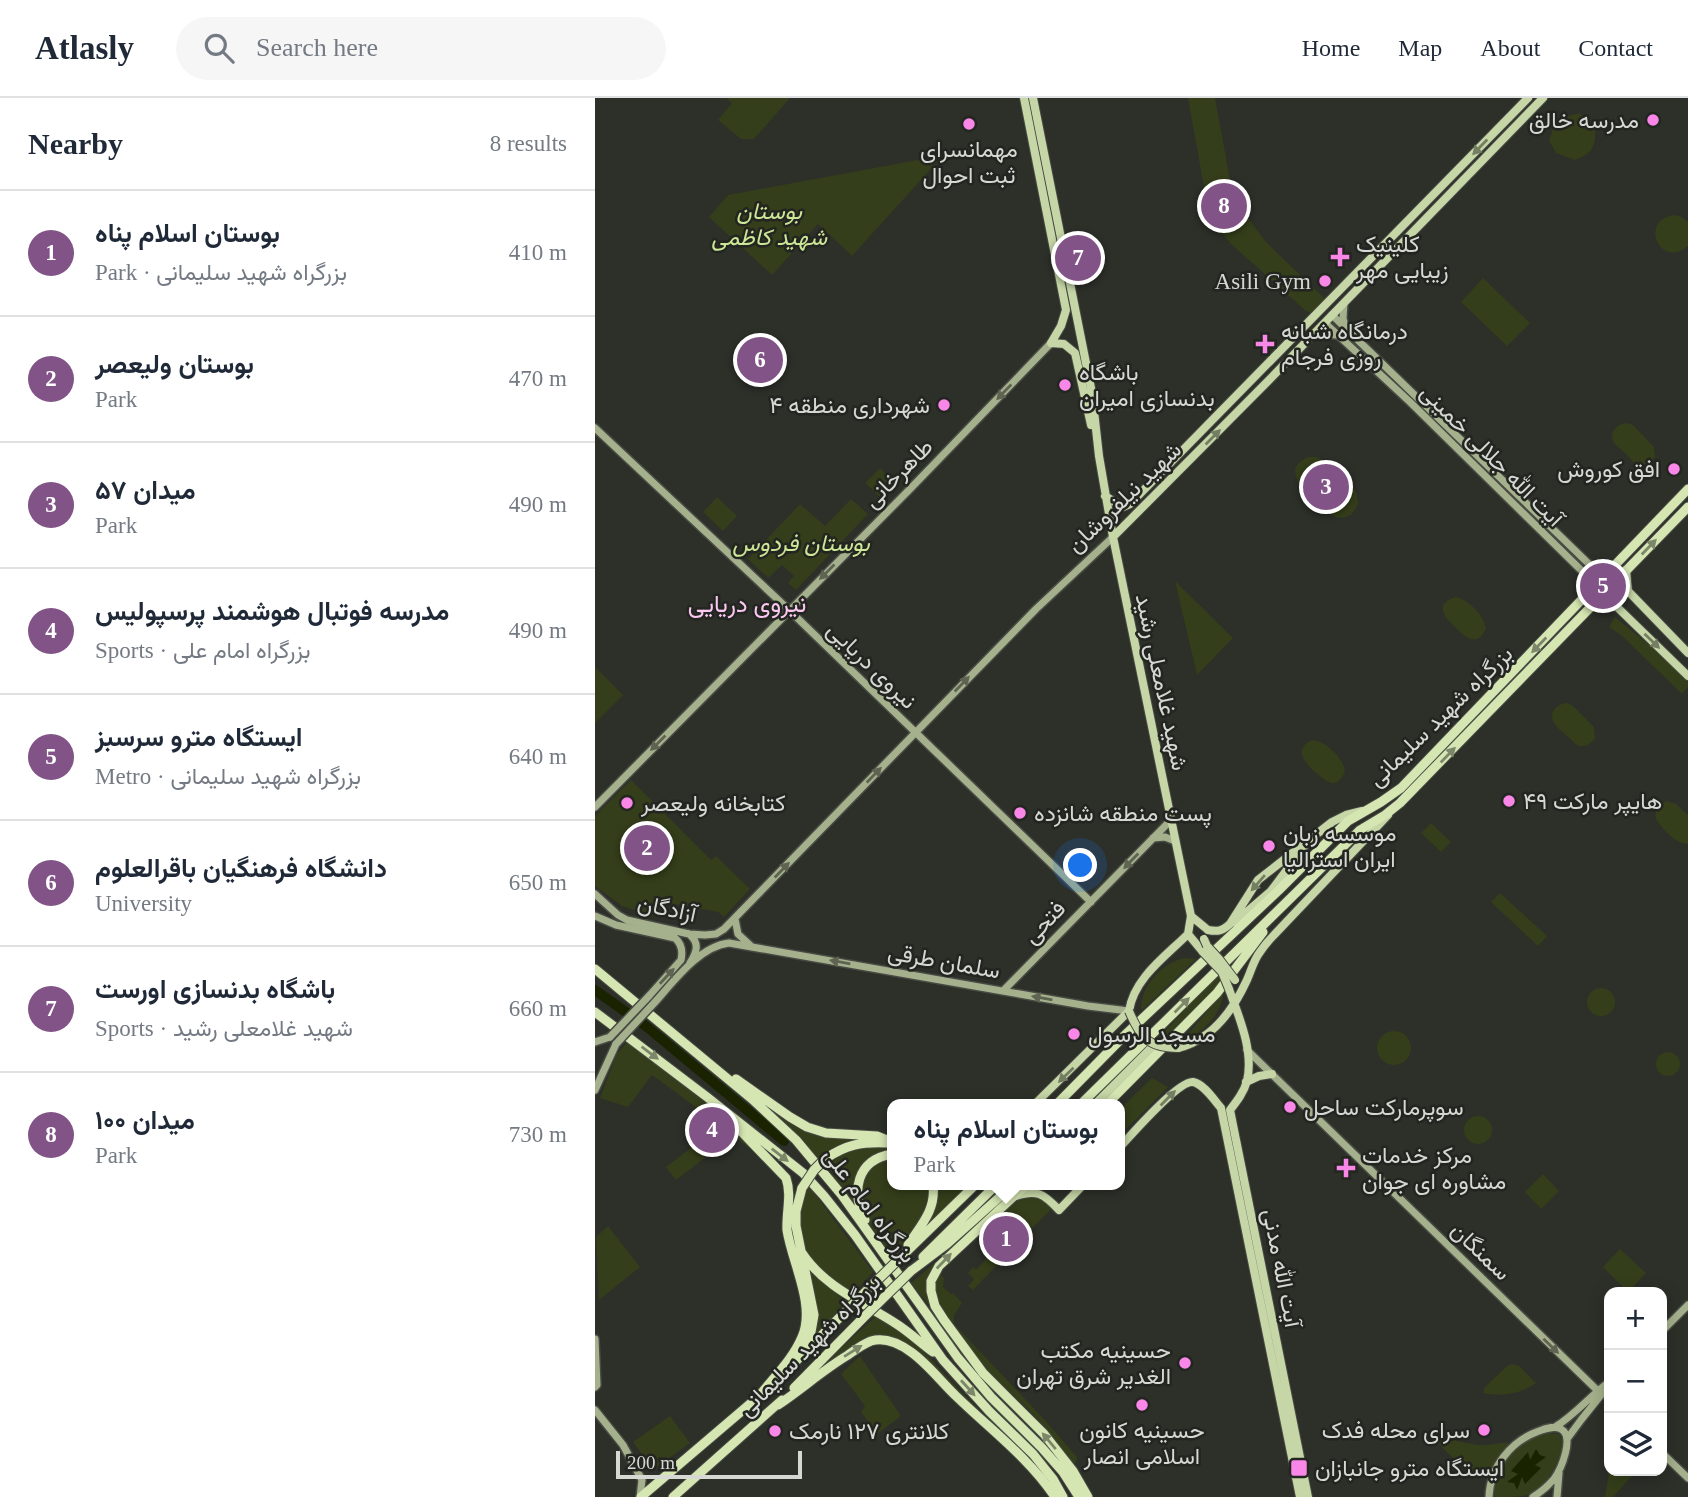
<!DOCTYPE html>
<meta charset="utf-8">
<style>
:root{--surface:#fff;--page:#f6f6f7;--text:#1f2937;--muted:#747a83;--line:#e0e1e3;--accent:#815387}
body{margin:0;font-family:"Times New Roman",Vazirmatn,serif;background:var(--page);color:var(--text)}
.controls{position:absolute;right:21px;bottom:21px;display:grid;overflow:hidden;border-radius:14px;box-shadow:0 4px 18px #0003}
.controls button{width:63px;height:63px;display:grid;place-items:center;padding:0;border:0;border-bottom:2px solid var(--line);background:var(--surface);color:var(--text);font:35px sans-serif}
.scale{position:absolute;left:21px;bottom:18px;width:186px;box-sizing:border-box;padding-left:7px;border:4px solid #d6d8d4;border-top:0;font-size:19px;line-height:24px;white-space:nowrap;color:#d6d8d4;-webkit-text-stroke:5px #232520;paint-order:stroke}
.you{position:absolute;left:486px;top:768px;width:24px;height:24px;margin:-18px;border:5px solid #fff;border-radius:50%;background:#1a73e8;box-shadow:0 0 0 10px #1a73e833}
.badge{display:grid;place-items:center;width:46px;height:46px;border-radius:50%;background:var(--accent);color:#fff;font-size:23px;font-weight:700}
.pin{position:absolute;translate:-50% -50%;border:4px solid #fff;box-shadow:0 2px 7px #0006}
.popup{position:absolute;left:292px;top:1001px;width:238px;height:91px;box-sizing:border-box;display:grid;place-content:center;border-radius:14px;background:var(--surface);filter:drop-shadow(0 2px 5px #0005);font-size:23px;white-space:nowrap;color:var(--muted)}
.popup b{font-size:26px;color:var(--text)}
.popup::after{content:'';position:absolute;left:50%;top:100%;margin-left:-14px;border:14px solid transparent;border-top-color:var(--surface)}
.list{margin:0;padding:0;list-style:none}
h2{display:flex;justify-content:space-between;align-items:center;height:91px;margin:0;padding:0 28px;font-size:30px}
h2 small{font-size:23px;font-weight:400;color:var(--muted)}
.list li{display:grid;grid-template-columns:46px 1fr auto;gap:21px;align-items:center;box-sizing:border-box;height:126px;padding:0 28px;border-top:2px solid var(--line)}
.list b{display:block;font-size:26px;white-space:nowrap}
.list p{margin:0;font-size:23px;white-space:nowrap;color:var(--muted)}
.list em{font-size:23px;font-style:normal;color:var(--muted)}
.icon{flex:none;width:38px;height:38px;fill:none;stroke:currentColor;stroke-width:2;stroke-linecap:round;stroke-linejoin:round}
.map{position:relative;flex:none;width:1093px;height:1399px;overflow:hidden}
header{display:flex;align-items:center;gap:42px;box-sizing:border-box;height:98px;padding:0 35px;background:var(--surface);border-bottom:2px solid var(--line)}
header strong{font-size:33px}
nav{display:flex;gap:38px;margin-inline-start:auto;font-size:24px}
.search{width:490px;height:63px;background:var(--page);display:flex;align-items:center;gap:18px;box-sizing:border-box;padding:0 24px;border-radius:38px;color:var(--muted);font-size:26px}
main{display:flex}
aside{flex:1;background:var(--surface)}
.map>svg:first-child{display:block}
.green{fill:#343e1a}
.water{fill:#192300}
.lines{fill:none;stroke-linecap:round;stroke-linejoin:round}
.river{stroke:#192300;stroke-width:10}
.secondary-casing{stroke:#484a44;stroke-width:10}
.primary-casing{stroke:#484a44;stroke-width:10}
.trunk-casing{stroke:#484a44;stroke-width:11}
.secondary{stroke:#a5b18c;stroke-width:7}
.primary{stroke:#c6d6a6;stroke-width:8}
.trunk{stroke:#d5e6b2;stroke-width:9}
.secondary-bridge-casing{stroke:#484a44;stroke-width:10;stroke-linecap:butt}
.primary-bridge-casing{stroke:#484a44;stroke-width:10;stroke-linecap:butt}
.trunk-bridge-casing{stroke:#484a44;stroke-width:11;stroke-linecap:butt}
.secondary-bridge{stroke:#a5b18c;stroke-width:7}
.primary-bridge{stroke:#c6d6a6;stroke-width:8}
.trunk-bridge{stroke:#d5e6b2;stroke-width:9}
.oneway{fill:#747e63}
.oneway2{fill:#5e6451}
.oneway3{fill:#7c8669}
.poi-dot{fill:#f987e8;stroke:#232520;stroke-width:2.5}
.labels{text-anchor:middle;stroke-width:5;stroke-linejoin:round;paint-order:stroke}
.poi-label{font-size:23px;fill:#d6d8d4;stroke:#232520;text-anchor:start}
.park-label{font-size:23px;font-style:italic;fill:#cde796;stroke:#232520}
.street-label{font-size:23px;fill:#d6d8d4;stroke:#232520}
.neighbourhood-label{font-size:24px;fill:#fcc8f2;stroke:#232520}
</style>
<header>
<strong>Atlasly</strong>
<div class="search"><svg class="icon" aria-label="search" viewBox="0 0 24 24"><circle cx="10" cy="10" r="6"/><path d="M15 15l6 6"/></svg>Search here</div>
<nav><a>Home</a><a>Map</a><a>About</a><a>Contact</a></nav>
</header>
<main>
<aside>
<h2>Nearby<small>8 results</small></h2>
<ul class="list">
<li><span class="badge">1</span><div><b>بوستان اسلام پناه</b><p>Park · بزرگراه شهید سلیمانی</p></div><em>410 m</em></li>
<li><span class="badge">2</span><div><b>بوستان ولیعصر</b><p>Park</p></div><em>470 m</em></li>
<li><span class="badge">3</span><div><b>میدان ۵۷</b><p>Park</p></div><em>490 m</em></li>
<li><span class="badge">4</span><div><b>مدرسه فوتبال هوشمند پرسپولیس</b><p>Sports · بزرگراه امام علی</p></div><em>490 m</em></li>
<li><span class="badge">5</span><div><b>ایستگاه مترو سرسبز</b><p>Metro · بزرگراه شهید سلیمانی</p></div><em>640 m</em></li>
<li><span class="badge">6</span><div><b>دانشگاه فرهنگیان باقرالعلوم</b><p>University</p></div><em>650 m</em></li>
<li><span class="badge">7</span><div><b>باشگاه بدنسازی اورست</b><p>Sports · شهید غلامعلی رشید</p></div><em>660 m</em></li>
<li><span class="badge">8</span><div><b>میدان ۱۰۰</b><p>Park</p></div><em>730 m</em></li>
</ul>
</aside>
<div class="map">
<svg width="1093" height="1399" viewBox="0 0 1093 1399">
<rect width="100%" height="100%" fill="#2d2f29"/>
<path class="green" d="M131 0H195L159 41H146L123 22 137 5Z
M593 0H620L637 93 646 111 671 144 730 201 717 215 711 213 635 145 621 128 612 106Z
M984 15 1000 30C1001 48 998 55 980 62L961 55 954 42 962 21Z
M339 59 343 63 257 158 223 126 177 177 114 119 133 97Z
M1079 117 1085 118 1093 124V148C1065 172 1043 122 1079 117Z
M888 180 935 225 912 248 866 204Z
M1032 325 1038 327 1059 349 1060 359C1056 364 1052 369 1045 367 1039 367 1036 361 1032 357 1028 353 1022 349 1019 345 1013 334 1022 326 1032 325Z
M713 359H722L729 363 761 393 763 406 757 416C752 419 747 421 741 419 733 417 726 407 720 401 706 389 687 371 713 359Z
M285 370 302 387 288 402 270 385Z
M122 399 142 418 128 433 108 414Z
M256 401 273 416 201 492 193 485 199 478 187 467 173 480 153 461 205 406 230 428Z
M580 483 638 540 602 577Z
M860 499C873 501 889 517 891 530 883 550 871 540 860 529 849 519 839 506 860 499Z
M1020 519 1060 552 1093 584V589L1087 596 1027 538 1014 529Z
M0 569 28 597 0 625Z
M972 605 978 608 999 629 1000 640C996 645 992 649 985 648 980 647 976 641 972 638 968 634 962 630 959 625 953 614 962 606 972 605Z
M718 642C732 644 748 660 750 673 742 694 730 683 719 673 708 663 698 650 718 642Z
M36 682 116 762 121 758 155 791 129 819 123 814 74 805 62 819 27 808 0 788V718Z
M1072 703 1081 706 1093 717V746C1080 746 1068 731 1061 721 1059 712 1063 706 1072 703Z
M836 725 856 744 846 754 826 735Z
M905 795 952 838 943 848 896 804Z
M590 860 601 861 546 913C545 889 566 865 590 860Z
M623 877 626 884 575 942 564 939Z
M992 904a14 14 0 1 1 28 0a14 14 0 1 1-28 0Z
M628 895C627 916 607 937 587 943Z
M782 950a17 17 0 1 1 34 0a17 17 0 1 1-34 0Z
M32 944 118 1011 169 1061 128 1030 135 1039 114 1056 101 1040 121 1024 57 977 33 1009 5 1000 22 956Z
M1061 966a12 12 0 1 1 24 0a12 12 0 1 1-24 0Z
M557 980 573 989 525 1037V1011Z
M164 1001 197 1024 284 1042C256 1042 247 1044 224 1062L192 1027Z
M869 1032a14 14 0 1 1 28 0a14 14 0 1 1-28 0Z
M101 1046 111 1059 81 1082 71 1069Z
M287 1047 297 1049V1054L270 1067 262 1111 230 1065 259 1049Z
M297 1059V1087H335C338 1115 314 1138 297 1157L270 1119 265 1088 277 1066Z
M948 1076 964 1093 946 1111 930 1094Z
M213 1087 278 1174 258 1196C249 1190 239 1184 230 1177 210 1160 201 1135 205 1108 206 1101 210 1094 213 1087Z
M340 1087H375L323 1134Z
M441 1097 458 1109 378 1192 373 1188 379 1181 373 1175 378 1169 381 1172 402 1149 386 1133C397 1123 414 1103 428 1098 430 1097 439 1097 441 1097Z
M13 1128 45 1169 4 1202 1 1139Z
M371 1138 338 1172V1212L316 1185Z
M1025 1151 1051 1175 1033 1194 1008 1169Z
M209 1162 215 1171 250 1204 213 1246Z
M342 1173 349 1180 348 1189 356 1196 358 1195 367 1205 359 1217V1226L447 1319 482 1359 481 1365 477 1366C448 1316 398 1284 363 1239 353 1226 346 1211 338 1197Z
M281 1218 324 1248 366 1294 428 1354 456 1387 326 1259 286 1239 197 1295Z
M265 1258 306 1318 282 1336 266 1314 270 1308 246 1276Z
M917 1266 924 1268 941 1285C925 1296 907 1299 888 1295L889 1290 912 1268Z
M75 1318 95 1345 58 1372 38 1344Z
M951 1335 964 1336 968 1344C965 1365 951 1392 929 1398 921 1399 909 1399 900 1399 897 1368 924 1343 951 1335Z
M843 1337C857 1341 871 1346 885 1347 895 1348 905 1344 914 1345L904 1357 890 1381C872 1377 852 1354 839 1341L840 1338Z
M1014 1373H1034L1037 1378 1018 1399H1010Z"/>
<path class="water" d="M941 1351 945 1357 951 1359 940 1367 946 1370 930 1386 927 1379 922 1392 919 1385 912 1384 923 1376 916 1373 933 1354 935 1362Z"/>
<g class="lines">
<path class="river" d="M0 892 52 929 189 1043"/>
<defs>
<path id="secondary" d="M749 205 748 220 750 229
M737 217 995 467 1000 470 1016 471
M730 225 815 304 988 474 992 497
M717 238 731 236 741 237
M0 330 194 512 496 804
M0 709 316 390 456 245
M558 740 570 739 580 743
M0 796 23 817 32 822 94 836 110 837 121 836 129 831 441 511 518 439
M0 818 21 827 80 840C87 846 88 853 86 862L54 898
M140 821 143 836 156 848
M94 836C105 845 102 854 95 865
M408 893 576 722
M61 903C79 883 105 848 134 845L493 908 534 913
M0 944 15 939
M652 952 1002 1292
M0 992 21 946
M1067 1233 1093 1207
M0 1241 2 1287 0 1289
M0 1312 28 1347 47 1382 45 1399
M960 1329C980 1317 995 1298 1014 1284
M972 1341 986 1322 1014 1287
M1067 1355 1093 1380
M894 1399C895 1369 916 1343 944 1333 950 1331 959 1327 966 1331 980 1339 966 1371 959 1381 953 1388 946 1394 938 1399
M962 1399 964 1375"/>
<path id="primary" d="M429 0 471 212 466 228 456 245
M438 0 497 295 504 358 518 439 596 818 593 836
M456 245 469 246 480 255 496 327
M510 398 528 409 535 406 933 0
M518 439 677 279 948 0
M1031 472 1033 493 1093 555
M995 509 1010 507 1022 509 1093 578
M596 818 613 832
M640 824 676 793 709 749
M613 832C623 834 627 833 635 826L663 782 737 724 751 717 767 713
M593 836 608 854
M634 891C644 919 659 953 652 983 649 994 642 1003 635 1012L713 1399
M583 950C616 942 637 914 651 884 656 874 658 863 665 854 669 848 674 842 679 837L793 717
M651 984 664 978 677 976
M440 1006 534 913C539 880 571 858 593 836
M500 1006 559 947
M525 1049C536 1037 584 982 598 984 609 986 619 1002 626 1010L705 1399
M421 1098C442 1091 449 1096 464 1112L488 1087"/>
<path id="trunk" d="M0 871 157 1001 201 1042 246 1096 363 1260 396 1299 447 1350 468 1374 484 1399
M0 914 112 999 208 1075 229 1098 260 1137 348 1262 394 1313 438 1356 458 1381 468 1399
M141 981 195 1019 212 1029 231 1035 282 1038 297 1044
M462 1006 532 935 684 792 753 723 786 704 806 690 1093 391
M486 1006 765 732 790 717 805 705 1093 409
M512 1006 622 895 668 834
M138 1025 191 1080C197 1097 191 1114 192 1132 197 1165 221 1207 207 1239 198 1261 179 1279 165 1297
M230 1061C252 1046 266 1044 292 1045
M431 1087 344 1168 336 1183V1193L340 1208 349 1222 388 1275 449 1336 478 1373 493 1399
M270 1122C256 1094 261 1062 297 1056
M313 1147C326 1127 341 1112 338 1087
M207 1155C230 1190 270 1205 303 1227 315 1235 326 1245 338 1254
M328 1159 401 1087
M305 1160 380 1087
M316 1173 352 1146 418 1087
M206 1253 216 1234 219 1217 201 1128V1113L207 1090
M189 1275 255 1209
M199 1290 268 1220
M183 1307C207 1291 228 1272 253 1257 260 1252 268 1246 276 1243 290 1239 305 1246 316 1254 333 1266 347 1285 362 1299 396 1332 434 1360 460 1399
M46 1399 169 1294
M78 1399 187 1302"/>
</defs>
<use href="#secondary" class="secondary-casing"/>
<use href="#primary" class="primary-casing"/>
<use href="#trunk" class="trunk-casing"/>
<use href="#secondary" class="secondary"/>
<use href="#primary" class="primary"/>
<use href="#trunk" class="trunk"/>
<defs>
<path id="secondary-bridge" d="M15 939 54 898
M21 946 61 903"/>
<path id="primary-bridge" d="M609 841 612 848 624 861 640 882
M608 854 627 874 634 891
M534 913C545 939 553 950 583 950"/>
<path id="trunk-bridge" d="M207 1090 219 1072 230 1061
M255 1209 305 1160
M268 1220 316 1173"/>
</defs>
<use href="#secondary-bridge" class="secondary-bridge-casing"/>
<use href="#primary-bridge" class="primary-bridge-casing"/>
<use href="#trunk-bridge" class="trunk-bridge-casing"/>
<use href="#secondary-bridge" class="secondary-bridge"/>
<use href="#primary-bridge" class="primary-bridge"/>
<use href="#trunk-bridge" class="trunk-bridge"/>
</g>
<defs><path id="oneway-solid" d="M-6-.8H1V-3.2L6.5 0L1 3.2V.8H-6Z" transform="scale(1.75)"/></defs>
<g class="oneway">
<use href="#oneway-solid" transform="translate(885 49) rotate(134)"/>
<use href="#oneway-solid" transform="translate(618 339) rotate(-45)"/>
<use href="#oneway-solid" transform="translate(1057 543) rotate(44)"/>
<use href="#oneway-solid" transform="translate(663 785) rotate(131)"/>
<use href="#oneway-solid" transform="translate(471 977) rotate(136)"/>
<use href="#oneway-solid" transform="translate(573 1000) rotate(-45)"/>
</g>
<g class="oneway2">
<use href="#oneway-solid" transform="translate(409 294) rotate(134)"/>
<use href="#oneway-solid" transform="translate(232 474) rotate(135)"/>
<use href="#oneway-solid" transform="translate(367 586) rotate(-46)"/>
<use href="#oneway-solid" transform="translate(63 645) rotate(135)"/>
<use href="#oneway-solid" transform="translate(279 677) rotate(-46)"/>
<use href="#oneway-solid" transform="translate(536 763) rotate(134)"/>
<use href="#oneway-solid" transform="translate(187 772) rotate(-46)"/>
<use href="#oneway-solid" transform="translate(245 864) rotate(-170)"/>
<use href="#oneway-solid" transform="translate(72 878) rotate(-47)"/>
<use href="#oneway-solid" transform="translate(447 900) rotate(-170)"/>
<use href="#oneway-solid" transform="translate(956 1248) rotate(44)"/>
</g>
<g class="oneway3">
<use href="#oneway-solid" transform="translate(1054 449) rotate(-46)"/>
<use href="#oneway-solid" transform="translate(944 547) rotate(134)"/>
<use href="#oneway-solid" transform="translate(853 657) rotate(-46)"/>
<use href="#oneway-solid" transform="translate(587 907) rotate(-45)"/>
<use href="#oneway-solid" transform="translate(55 955) rotate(37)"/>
<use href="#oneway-solid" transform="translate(185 1057) rotate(38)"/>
<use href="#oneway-solid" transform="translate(349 1163) rotate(-46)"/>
<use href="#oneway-solid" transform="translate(258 1253) rotate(-32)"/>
<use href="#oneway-solid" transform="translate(373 1290) rotate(48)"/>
<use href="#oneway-solid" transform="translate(454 1343) rotate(-130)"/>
</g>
<g class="poi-dot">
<circle cx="1058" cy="22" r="7"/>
<circle cx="374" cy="26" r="7"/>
<path d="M741.5 148.5h7v7h7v7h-7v7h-7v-7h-7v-7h7z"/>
<circle cx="730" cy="183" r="7"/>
<path d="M666.5 235.5h7v7h7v7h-7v7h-7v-7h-7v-7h7z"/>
<circle cx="470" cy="287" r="7"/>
<circle cx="349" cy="307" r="7"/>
<circle cx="1079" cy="371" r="7"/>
<circle cx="914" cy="703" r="7"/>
<circle cx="32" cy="705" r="7"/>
<circle cx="425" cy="715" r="7"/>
<circle cx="674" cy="748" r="7"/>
<circle cx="479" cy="936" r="7"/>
<circle cx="695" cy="1009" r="7"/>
<path d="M747.5 1059.5h7v7h7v7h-7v7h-7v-7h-7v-7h7z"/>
<circle cx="590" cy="1265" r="7"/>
<circle cx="547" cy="1307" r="7"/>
<circle cx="889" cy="1332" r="7"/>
<circle cx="180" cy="1333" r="7"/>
<rect x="695" y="1361" width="18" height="18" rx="3.5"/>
</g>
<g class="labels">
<g class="poi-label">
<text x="1044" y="30" text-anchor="end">مدرسه خالق</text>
<text x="374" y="59" text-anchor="middle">مهمانسرای<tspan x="374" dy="26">ثبت احوال</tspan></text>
<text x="761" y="154">کلینیک<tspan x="761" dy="26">زیبایی مهر</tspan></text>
<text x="716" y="191" text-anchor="end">Asili Gym</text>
<text x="686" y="241">درمانگاه شبانه<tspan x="686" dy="26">روزی فرجام</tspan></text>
<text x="484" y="282">باشگاه<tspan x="484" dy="26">بدنسازی امیران</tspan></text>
<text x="335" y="315" text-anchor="end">شهرداری منطقه ۴</text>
<text x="1065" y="379" text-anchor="end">افق کوروش</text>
<text x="928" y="711">هایپر مارکت ۴۹</text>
<text x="46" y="713">کتابخانه ولیعصر</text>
<text x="439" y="723">پست منطقه شانزده</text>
<text x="688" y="743">موسسه زبان<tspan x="688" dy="26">ایران استرالیا</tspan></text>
<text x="493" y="944">مسجد الرسول</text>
<text x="709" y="1017">سوپرمارکت ساحل</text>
<text x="767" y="1065">مرکز خدمات<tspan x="767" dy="26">مشاوره ای جوان</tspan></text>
<text x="576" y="1260" text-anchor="end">حسینیه مکتب<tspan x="576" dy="26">الغدیر شرق تهران</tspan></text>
<text x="547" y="1340" text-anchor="middle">حسینیه کانون<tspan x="547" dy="26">اسلامی انصار</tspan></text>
<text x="875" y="1340" text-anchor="end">سرای محله فدک</text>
<text x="194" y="1341">کلانتری ۱۲۷ نارمک</text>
<text x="720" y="1378">ایستگاه مترو جانبازان</text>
</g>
<g class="park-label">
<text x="174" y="121">بوستان<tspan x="174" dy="26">شهید کاظمی</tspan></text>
<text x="206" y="453">بوستان فردوس</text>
</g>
<g class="street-label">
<text transform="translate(897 357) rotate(45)" y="8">آيت الله جلالى خمينى</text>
<text transform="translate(303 375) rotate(-45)" y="8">طاهرخانی</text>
<text transform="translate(529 399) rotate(-44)" y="8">شهید نیلفروشان</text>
<text transform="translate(277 567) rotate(44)" y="8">نیروی دریایی</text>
<text transform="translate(567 584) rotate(78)" y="8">شهید غلامعلی رشید</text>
<text transform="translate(845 618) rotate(-44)" y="8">بزرگراه شهید سلیمانی</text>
<text transform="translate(72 810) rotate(12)" y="8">آزادگان</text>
<text transform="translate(449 824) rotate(-46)" y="8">فتحی</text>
<text transform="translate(349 863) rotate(10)" y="8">سلمان طرقی</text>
<text transform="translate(275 1107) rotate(53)" y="8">بزرگراه امام علی</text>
<text transform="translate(886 1153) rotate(44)" y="8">سمنگان</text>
<text transform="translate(687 1170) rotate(79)" y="8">آیت الله مدنی</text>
<text transform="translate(214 1247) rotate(-45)" y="8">بزرگراه شهید سلیمانی</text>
</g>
<g class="neighbourhood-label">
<text x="152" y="514">نیروی دریایی</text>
</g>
</g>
</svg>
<div class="controls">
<button>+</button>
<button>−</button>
<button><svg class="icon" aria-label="layers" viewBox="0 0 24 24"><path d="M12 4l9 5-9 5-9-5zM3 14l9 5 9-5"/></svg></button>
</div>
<div class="scale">200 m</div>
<div class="you"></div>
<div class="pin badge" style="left:411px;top:1141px">1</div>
<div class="popup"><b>بوستان اسلام پناه</b>Park</div>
<div class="pin badge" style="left:52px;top:750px">2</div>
<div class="pin badge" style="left:731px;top:389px">3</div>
<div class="pin badge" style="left:117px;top:1032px">4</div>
<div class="pin badge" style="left:1008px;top:488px">5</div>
<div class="pin badge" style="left:165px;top:262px">6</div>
<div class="pin badge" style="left:483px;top:160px">7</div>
<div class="pin badge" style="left:629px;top:108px">8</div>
</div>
</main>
